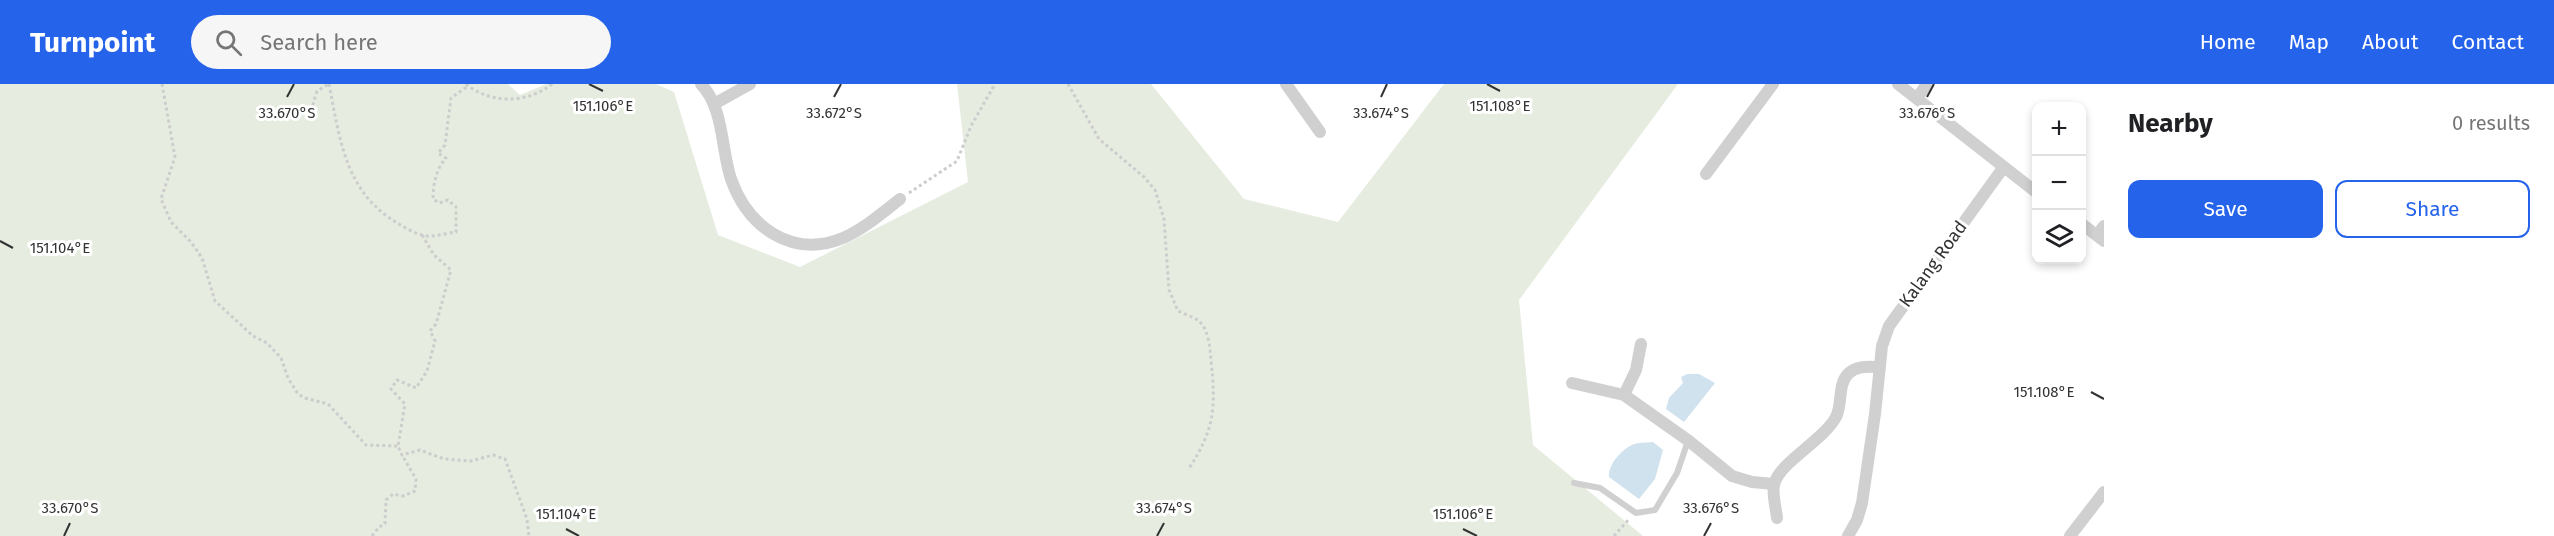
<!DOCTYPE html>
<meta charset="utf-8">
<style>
:root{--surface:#fff;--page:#f6f6f6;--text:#202124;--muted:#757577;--line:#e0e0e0;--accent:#2563eb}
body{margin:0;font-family:"Fira Sans",sans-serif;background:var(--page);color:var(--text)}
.controls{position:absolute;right:18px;top:18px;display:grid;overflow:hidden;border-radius:12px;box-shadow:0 3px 9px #0003}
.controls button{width:54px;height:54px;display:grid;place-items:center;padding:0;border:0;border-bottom:2px solid var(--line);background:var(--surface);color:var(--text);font:30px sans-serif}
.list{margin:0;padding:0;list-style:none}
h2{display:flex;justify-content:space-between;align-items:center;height:78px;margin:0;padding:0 24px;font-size:26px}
h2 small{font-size:20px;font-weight:400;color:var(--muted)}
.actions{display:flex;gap:12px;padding:18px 24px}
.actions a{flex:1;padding:14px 0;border:2px solid var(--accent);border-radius:12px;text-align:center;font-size:21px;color:var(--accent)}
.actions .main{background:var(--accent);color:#fff}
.icon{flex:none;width:33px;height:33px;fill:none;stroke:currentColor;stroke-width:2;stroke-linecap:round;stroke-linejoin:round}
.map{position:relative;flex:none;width:2104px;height:452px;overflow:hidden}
header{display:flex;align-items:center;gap:36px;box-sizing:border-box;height:84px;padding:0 30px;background:var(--accent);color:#fff}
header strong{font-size:28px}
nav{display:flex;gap:33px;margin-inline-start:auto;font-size:21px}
.search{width:420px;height:54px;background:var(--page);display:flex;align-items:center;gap:15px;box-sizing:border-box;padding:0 21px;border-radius:33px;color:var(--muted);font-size:22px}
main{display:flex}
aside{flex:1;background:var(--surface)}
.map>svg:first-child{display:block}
.green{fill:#e6ecdf}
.water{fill:#cfe2ee}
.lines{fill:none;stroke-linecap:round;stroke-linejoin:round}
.path{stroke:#cdcdcd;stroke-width:3;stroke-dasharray:3 3;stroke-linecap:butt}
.lane{stroke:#d0d0d0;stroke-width:6}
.street{stroke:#d0d0d0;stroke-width:12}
.ticks{fill:none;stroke:#333;stroke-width:2}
.labels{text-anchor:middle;stroke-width:6;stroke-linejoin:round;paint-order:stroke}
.street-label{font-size:18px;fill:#333;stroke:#fff}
.ticks-label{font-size:15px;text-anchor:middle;fill:#333;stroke:#fff;stroke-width:6;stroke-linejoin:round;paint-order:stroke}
</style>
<header>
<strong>Turnpoint</strong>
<div class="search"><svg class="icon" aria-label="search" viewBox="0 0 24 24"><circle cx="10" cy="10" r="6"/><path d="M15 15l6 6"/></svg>Search here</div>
<nav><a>Home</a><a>Map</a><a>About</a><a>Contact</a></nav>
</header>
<main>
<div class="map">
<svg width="2104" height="452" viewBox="0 0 2104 452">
<rect width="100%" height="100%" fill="#fff"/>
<path class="green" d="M0 0H508L520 11 546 0H656L674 8 718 151 800 183 968 98 957 0H1151L1244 115 1338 138 1444 0H1678L1519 216 1533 361 1643 452H0Z"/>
<path class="water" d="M1687 290H1699L1715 299 1684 338 1666 325 1669 314 1683 299 1681 293Z
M1653 358 1663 366 1655 395 1639 415 1609 393C1608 381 1621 366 1632 361 1637 358 1647 359 1653 358Z"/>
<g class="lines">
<path class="path" d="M162 0 175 73 161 115 171 138 191 158 202 174 215 217 253 252 267 259 281 274 288 294 298 310 305 314 328 320 366 361 398 362
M329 0C340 56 345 109 399 140 407 145 419 152 429 152 438 152 448 149 456 148V123L448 116 439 119 433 115C433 101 436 85 446 74L438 69 445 61 451 14 468 2
M466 0C490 20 527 20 552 0
M1068 0 1099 55 1144 93 1155 106 1164 135 1169 206 1178 227C1184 230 1194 233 1199 237 1209 246 1210 264 1211 276 1216 324 1215 345 1188 386
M311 27 317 7 329 0
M909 109 957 77 971 42 995 0
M422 151 434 171 451 186 436 240 430 247 435 257 427 287 416 304 397 296 391 305 405 320 398 362 402 371 420 366 444 375 471 377 493 371 505 375 527 435 529 452
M372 452 379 443 385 440 386 416 393 410 403 412 415 407 416 395 402 371
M1614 452 1630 434"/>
<path class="lane" d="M1574 399 1600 404 1636 429 1655 426 1677 389 1688 357"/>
<path class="street" d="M701 0C724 24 721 65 731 95 748 143 792 175 843 154 864 145 882 129 900 115
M1286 0 1320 48
M1898 0 2036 108
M1917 14 1927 0
M714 20 750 0
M1706 90 1773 0
M2082 140 2104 157
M2097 151 2104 142
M1572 299 1624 311 1689 357 1732 392 1752 398 1774 400
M1624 311 1636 286 1641 260
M1777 434C1776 424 1772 410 1774 401 1778 379 1823 357 1836 333 1843 319 1837 300 1849 289 1858 281 1869 283 1880 283
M1848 452 1857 436 1862 419 1875 330 1882 262 1889 242 2003 84
M2070 452 2104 408"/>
</g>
<path class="ticks" d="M589 0 603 7M1487 0 1500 7M287 13 294 0M834 13 841 0M1381 13 1387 0M1927 13 1934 0M0 157 13 164M2091 308 2104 315M566 445 579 452M1463 445 1477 452M64 452 70 439M1157 452 1164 439M1704 452 1711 439"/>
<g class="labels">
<g class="street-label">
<text transform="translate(1933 180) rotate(-54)" y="6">Kalang Road</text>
</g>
</g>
<g class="ticks-label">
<text x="1500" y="27">151.108°E</text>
<text x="603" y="27">151.106°E</text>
<text x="287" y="34">33.670°S</text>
<text x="834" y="34">33.672°S</text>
<text x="1381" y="34">33.674°S</text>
<text x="1927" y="34">33.676°S</text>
<text x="60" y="169">151.104°E</text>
<text x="2044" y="313">151.108°E</text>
<text x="70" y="429">33.670°S</text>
<text x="1164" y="429">33.674°S</text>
<text x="1711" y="429">33.676°S</text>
<text x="566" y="435">151.104°E</text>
<text x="1463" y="435">151.106°E</text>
</g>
</svg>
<div class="controls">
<button>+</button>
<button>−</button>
<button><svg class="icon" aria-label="layers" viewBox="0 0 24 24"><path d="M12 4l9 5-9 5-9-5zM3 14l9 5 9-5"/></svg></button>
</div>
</div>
<aside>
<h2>Nearby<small>0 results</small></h2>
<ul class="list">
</ul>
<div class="actions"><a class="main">Save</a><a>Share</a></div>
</aside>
</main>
